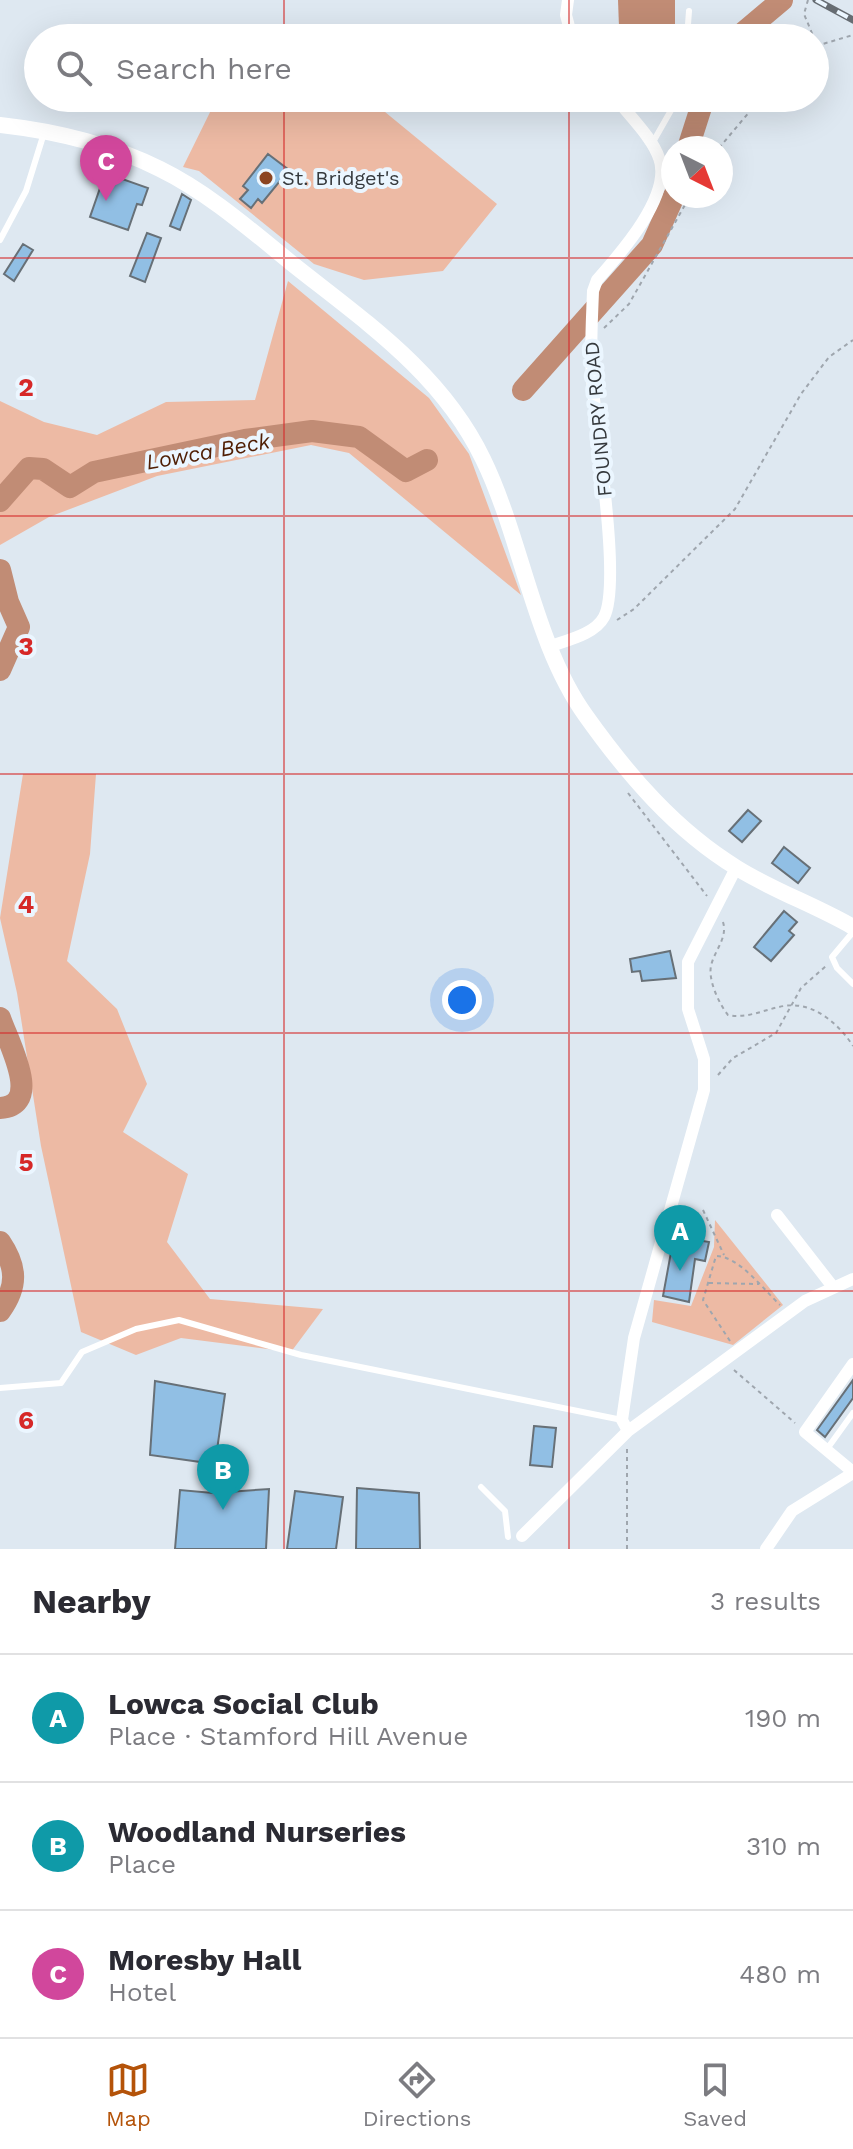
<!DOCTYPE html>
<meta charset="utf-8">
<style>
:root{--surface:#fff;--page:#f2f2f3;--text:#2b2b33;--muted:#7c7c81;--line:#e1e1e2;--accent:#b45309}
body{margin:0;font-family:"Work Sans",sans-serif;background:var(--page);color:var(--text)}
.compass{position:absolute;left:661px;top:136px;width:72px;height:72px;border-radius:50%;background:var(--surface);box-shadow:0 8px 32px #0002;rotate:138deg}
.you{position:absolute;left:462px;top:1000px;width:28px;height:28px;margin:-20px;border:6px solid #fff;border-radius:50%;background:#1a73e8;box-shadow:0 0 0 12px #1a73e833}
.badge{display:grid;place-items:center;width:52px;height:52px;border-radius:50%;background:var(--accent);color:#fff;font-size:26px;font-weight:700}
.pin{position:absolute;translate:-50% -66px;filter:drop-shadow(0 2px 4px #0008)}
.pin::after{content:'';position:absolute;top:42px;width:28px;height:24px;background:inherit;clip-path:polygon(0 0,100% 0,50% 100%)}
.list{margin:0;padding:0;list-style:none}
h2{display:flex;justify-content:space-between;align-items:center;height:104px;margin:0;padding:0 32px;font-size:34px}
h2 small{font-size:26px;font-weight:400;color:var(--muted)}
.list li{display:grid;grid-template-columns:52px 1fr auto;gap:24px;align-items:center;box-sizing:border-box;height:128px;padding:0 32px;border-top:2px solid var(--line)}
.list b{display:block;font-size:30px;white-space:nowrap}
.list p{margin:0;font-size:26px;white-space:nowrap;color:var(--muted)}
.list em{font-size:26px;font-style:normal;color:var(--muted)}
.icon{flex:none;width:44px;height:44px;fill:none;stroke:currentColor;stroke-width:2;stroke-linecap:round;stroke-linejoin:round}
.map{position:relative;flex:none;width:853px;height:1549px;overflow:hidden}
.search{position:absolute;background:var(--surface);box-shadow:0 8px 32px #0002;left:24px;right:24px;top:24px;height:88px;display:flex;align-items:center;gap:20px;box-sizing:border-box;padding:0 28px;border-radius:44px;color:var(--muted);font-size:30px}
.sheet{height:488px;background:var(--surface)}
nav{display:flex;justify-content:space-around;align-items:center;box-sizing:border-box;height:112px;border-top:2px solid var(--line);background:var(--surface);font-size:22px;color:var(--muted)}
nav a{display:grid;justify-items:center;gap:4px}
nav .on{color:var(--accent)}
.map>svg:first-child{display:block}
.green{fill:#edbaa4}
.water{fill:#c18c75}
.lines{fill:none;stroke-linecap:round;stroke-linejoin:round}
.river{stroke:#c18c75;stroke-width:22}
.building{fill:#91bfe4;stroke:#677077;stroke-width:2}
.path{stroke:#9fa6ae;stroke-width:2;stroke-dasharray:4 4;stroke-linecap:butt}
.service{stroke:#fff;stroke-width:6}
.minor{stroke:#fff;stroke-width:12}
.tertiary{stroke:#fff;stroke-width:16}
.rail-casing{stroke:#666c72;stroke-width:7}
.rail{stroke:#ebf6ff;stroke-width:4;stroke-dasharray:12;stroke-linecap:butt}
.grid{fill:none;stroke:#d62828;stroke-width:2;stroke-opacity:0.55}
.poi-dot{fill:#8c4522;stroke:#ebf6ff;stroke-width:3}
.labels{text-anchor:middle;stroke-width:8;stroke-linejoin:round;paint-order:stroke}
.poi-label{font-size:20px;fill:#35393d;stroke:#ebf6ff;text-anchor:start}
.street-label{font-size:20px;fill:#35393d;stroke:#ebf6ff}
.water-label{font-size:22px;font-style:italic;fill:#4f1e04;stroke:#ebf6ff}
.grid-label{font-size:26px;text-anchor:middle;font-weight:bold;fill:#d62828;stroke:#ebf6ff;stroke-width:8;stroke-linejoin:round;paint-order:stroke}
</style>
<div class="map">
<svg width="853" height="1549" viewBox="0 0 853 1549">
<rect width="100%" height="100%" fill="#dee8f1"/>
<path class="green" d="M217 98H368L497 204 443 271 364 280 314 264 199 171 183 167Z
M288 281 429 398 469 454 521 595 349 453 311 445 157 476 49 517 0 545V401L44 422 97 435 166 402 255 400Z
M23 774H96L90 854 67 961 117 1009 147 1084 123 1132 188 1174 167 1242 210 1299 323 1309 291 1352 181 1338 136 1355 81 1332 41 1146 17 993 0 918Z
M715 1220 783 1305 733 1345 652 1322 654 1300 691 1306 714 1247Z"/>
<path class="water" d="M618 0H675V26L619 27Z"/>
<g class="lines">
<path class="river" d="M737 38 782 0
M688 148 704 98
M523 390 652 245 674 196
M0 501 29 468 43 469 70 487 94 472 245 440 312 431 359 437 406 471 427 460
M0 570 8 602 19 627 0 670
M0 1018C8 1042 44 1106 0 1108
M0 1242C17 1267 18 1286 0 1311"/>
</g>
<path class="building" d="M268 154 289 170 262 203 258 199 251 208 240 199 248 190 243 186Z
M107 168 124 174 122 179 148 188 142 205 137 204 128 230 90 217Z
M182 194 191 200 180 230 170 226Z
M147 233 161 238 145 282 130 276Z
M23 244 33 250 14 281 4 274Z
M748 810 761 821 742 842 729 831Z
M784 847 810 868 798 883 772 863Z
M784 911 797 922 789 931 794 935 771 961 754 947Z
M670 951 676 978 642 981 640 971 632 972 630 959Z
M674 1236 709 1242 705 1261 695 1259 689 1302 663 1296Z
M853 1380V1398L825 1437 817 1430Z
M155 1381 225 1394 215 1464 150 1455Z
M534 1426 556 1428 552 1467 530 1465Z
M357 1488 419 1493 420 1549H356Z
M269 1489 266 1549H175L180 1490 213 1493Z
M295 1491 343 1497 336 1549H287Z"/>
<g class="lines">
<path class="path" d="M808 0 804 14 814 38
M816 46 853 35
M719 148 761 98
M604 328 629 304 690 196
M617 620 634 609 735 509 801 394 829 357 853 340
M628 793 707 896
M723 922C728 938 714 951 711 966 708 980 719 1004 728 1015 748 1019 765 1009 784 1006 813 1001 839 1024 853 1046
M718 1075 733 1058 776 1033 801 988 826 966
M703 1210 724 1255
M709 1283 759 1284
M730 1341 703 1300 716 1256C739 1256 764 1290 780 1305
M734 1370 795 1423
M627 1549V1448"/>
<path class="service" d="M687 38 689 11
M653 142 678 98
M0 240 26 191 44 133
M853 932 832 957 837 968 853 984
M0 1388 61 1383 82 1352 136 1329 179 1320 301 1355 622 1420
M827 1449 853 1413
M481 1487 505 1511 508 1537"/>
<path class="minor" d="M568 0 566 15 572 38
M551 646C568 640 595 634 604 617 622 583 595 425 592 378 590 349 592 320 593 291L597 280C620 254 673 195 659 158 652 137 629 116 616 98
M777 1215 833 1287
M853 1364 805 1432 853 1472
M628 1431 622 1420 634 1338 704 1090V1059L688 1009V962L736 868
M522 1536 628 1431 805 1301 853 1279
M766 1549 792 1511 853 1473"/>
<path class="tertiary" d="M0 125C54 131 112 145 160 169 209 193 253 232 295 266 367 323 442 374 483 459 522 539 534 644 586 716 628 775 675 830 737 868 774 891 815 905 853 927"/>
<defs>
<path id="rail" d="M816 0 853 20"/>
</defs>
<use href="#rail" class="rail-casing"/>
<use href="#rail" class="rail"/>
</g>
<path class="grid" d="M284 0V38M569 0V38M284 98V1549M569 98V1549M0 258H853M0 516H853M0 774H853M0 1033H853M0 1291H853"/>
<circle class="poi-dot" cx="266" cy="178" r="8"/>
<g class="labels">
<g class="poi-label">
<text x="282" y="185">St. Bridget's</text>
</g>
<g class="street-label">
<text transform="translate(598 419) rotate(-95)" y="7">FOUNDRY ROAD</text>
</g>
<g class="water-label">
<text transform="translate(208 451) rotate(-10)" y="8">Lowca Beck</text>
</g>
</g>
<g class="grid-label">
<text x="26" y="396">2</text>
<text x="26" y="655">3</text>
<text x="26" y="913">4</text>
<text x="26" y="1171">5</text>
<text x="26" y="1429">6</text>
</g>
</svg>
<svg class="compass" viewBox="-18 -18 36 36"><path d="M0-13l5 13h-10z" fill="#e53935"/><path d="M0 13l5-13h-10z" fill="#7c7c81"/></svg>
<div class="you"></div>
<div class="pin badge" style="left:680px;top:1271px;background:#0f9aa8">A</div>
<div class="pin badge" style="left:223px;top:1510px;background:#0f9aa8">B</div>
<div class="pin badge" style="left:106px;top:201px;background:#d1479c">C</div>
<div class="search"><svg class="icon" aria-label="search" viewBox="0 0 24 24"><circle cx="10" cy="10" r="6"/><path d="M15 15l6 6"/></svg>Search here</div>
</div>
<section class="sheet">
<h2>Nearby<small>3 results</small></h2>
<ul class="list">
<li><span class="badge" style="background:#0f9aa8">A</span><div><b>Lowca Social Club</b><p>Place · Stamford Hill Avenue</p></div><em>190 m</em></li>
<li><span class="badge" style="background:#0f9aa8">B</span><div><b>Woodland Nurseries</b><p>Place</p></div><em>310 m</em></li>
<li><span class="badge" style="background:#d1479c">C</span><div><b>Moresby Hall</b><p>Hotel</p></div><em>480 m</em></li>
</ul>
</section>
<nav>
<a class="on"><svg class="icon" aria-label="map" viewBox="0 0 24 24"><path d="M3 6l6-2 6 2 6-2v14l-6 2-6-2-6 2zM9 4v14M15 6v14"/></svg>Map</a>
<a><svg class="icon" aria-label="directions" viewBox="0 0 24 24"><path d="M12 3l9 9-9 9-9-9zM9 14v-3h6M13 9l2 2-2 2"/></svg>Directions</a>
<a><svg class="icon" aria-label="saved" viewBox="0 0 24 24"><path d="M7 4h10v16l-5-4-5 4z"/></svg>Saved</a>
</nav>
